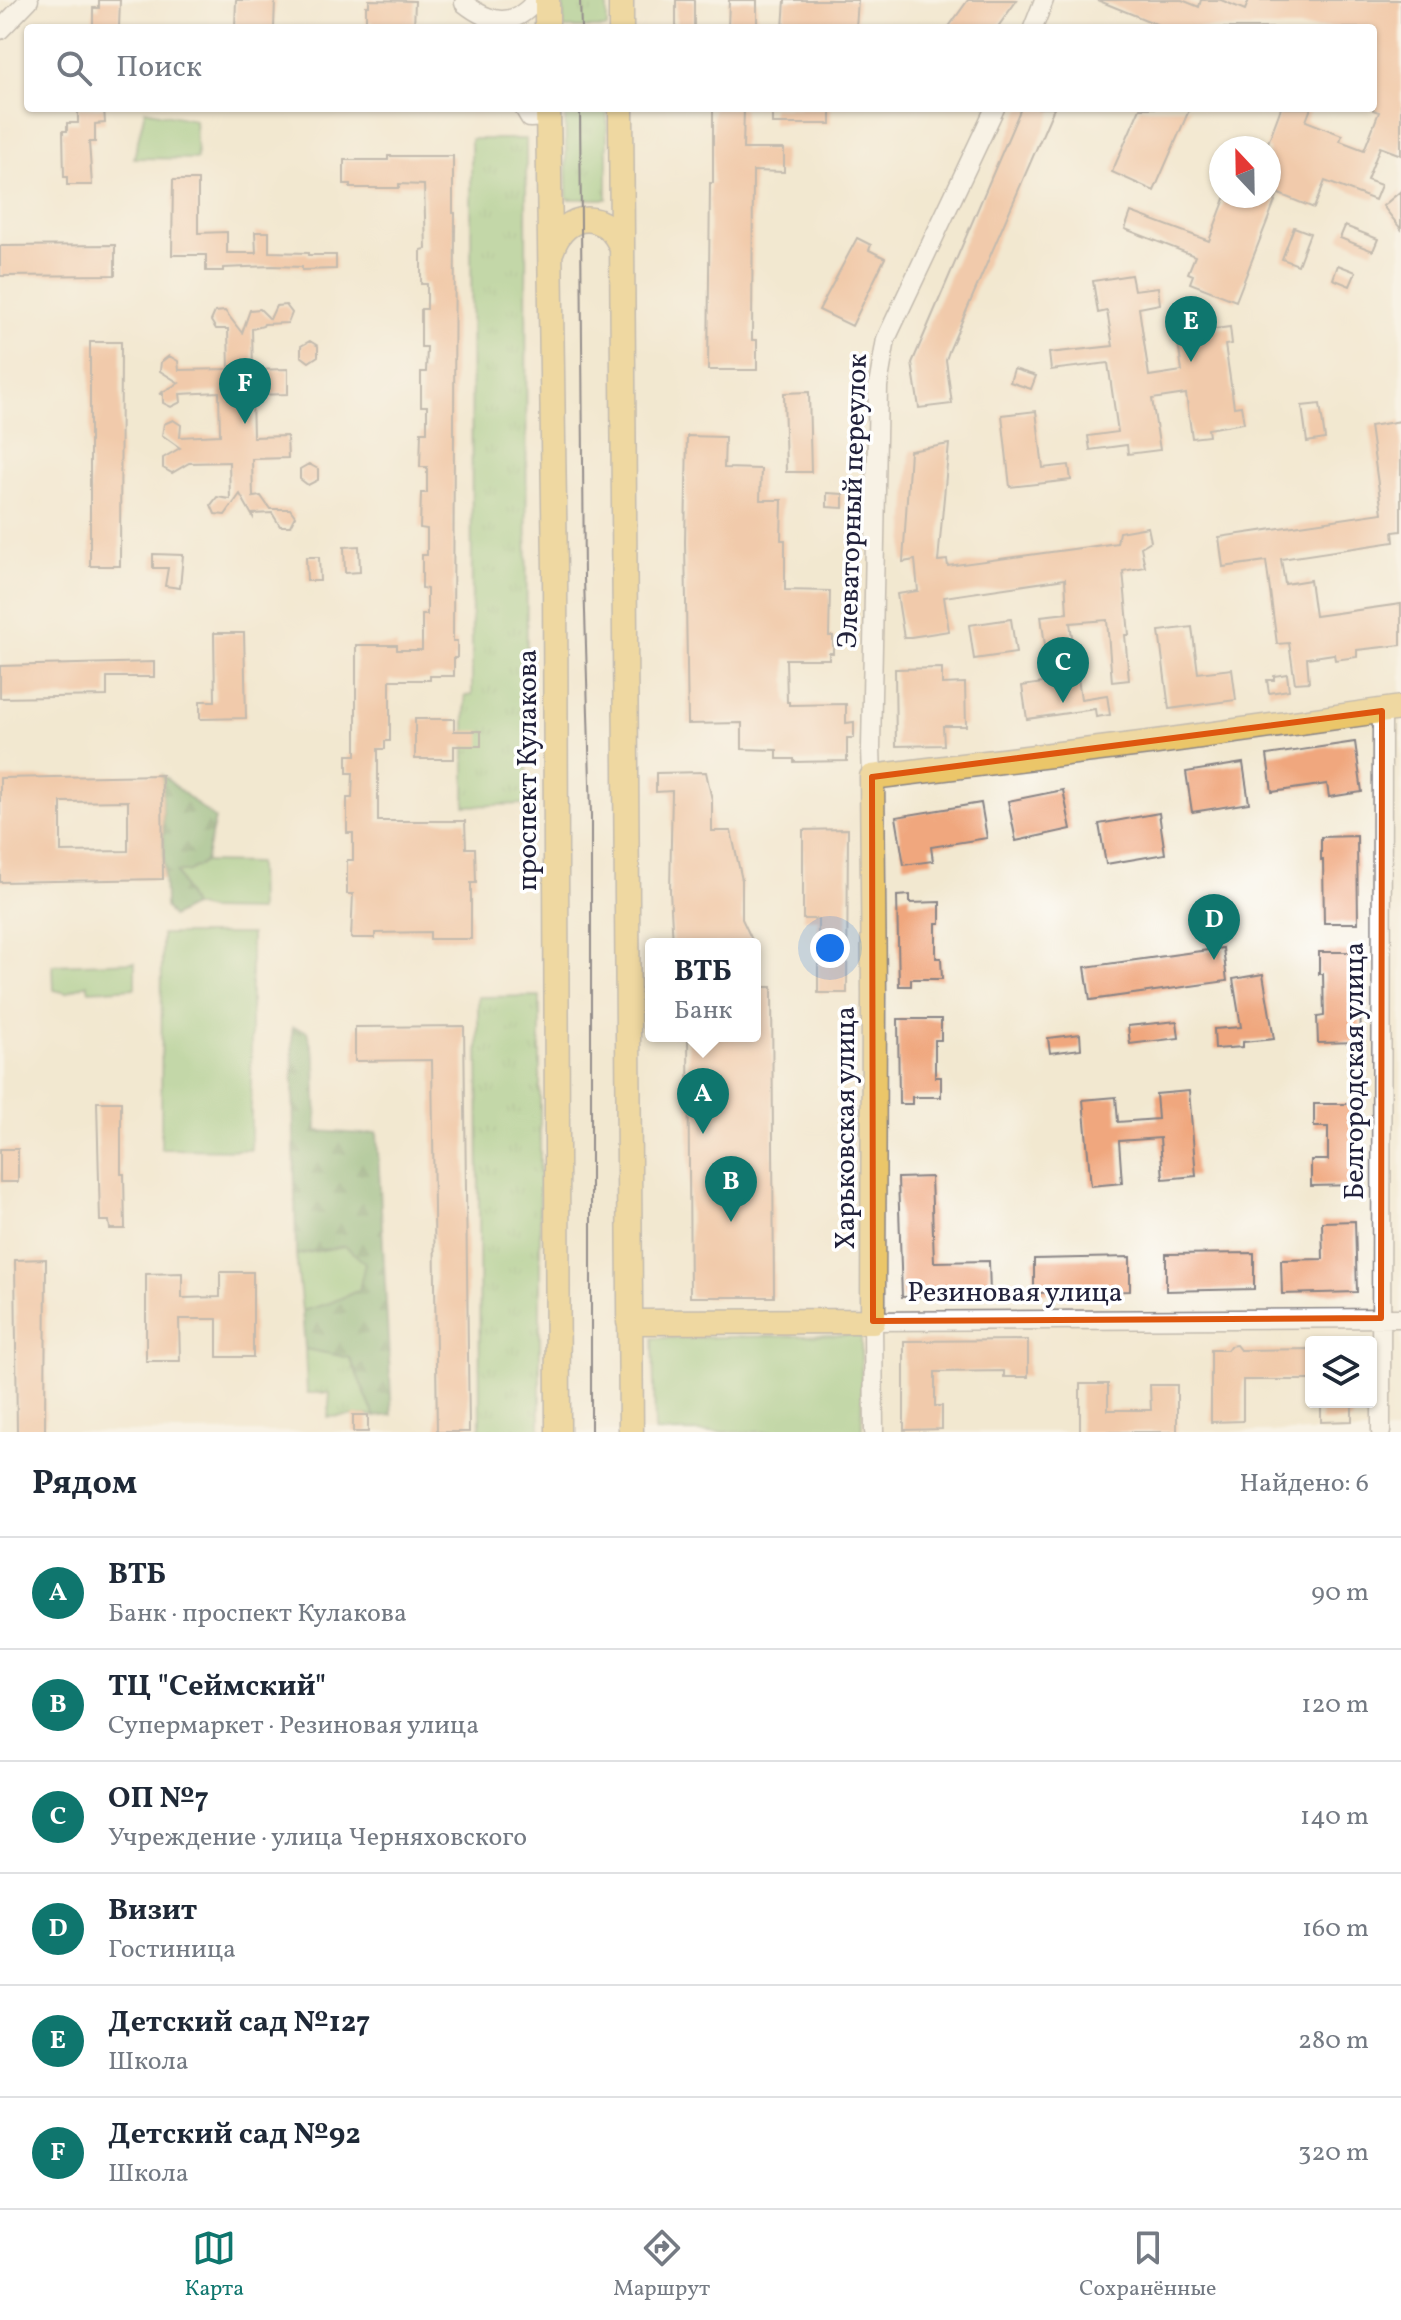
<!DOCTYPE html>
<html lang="ru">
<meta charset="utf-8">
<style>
:root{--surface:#fff;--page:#f2f2f3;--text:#1f2937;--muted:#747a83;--line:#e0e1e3;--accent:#0f766e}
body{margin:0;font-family:Vollkorn,serif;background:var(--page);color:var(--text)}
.controls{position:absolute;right:24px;bottom:24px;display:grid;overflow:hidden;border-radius:8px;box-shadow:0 2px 6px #0004}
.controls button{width:72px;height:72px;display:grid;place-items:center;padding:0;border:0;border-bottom:2px solid var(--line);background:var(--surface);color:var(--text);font:40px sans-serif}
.compass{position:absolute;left:1209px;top:136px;width:72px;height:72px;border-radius:50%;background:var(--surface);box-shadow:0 2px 6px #0004;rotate:338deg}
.you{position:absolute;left:830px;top:948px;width:28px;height:28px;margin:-20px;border:6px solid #fff;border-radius:50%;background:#1a73e8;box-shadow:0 0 0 12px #1a73e833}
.badge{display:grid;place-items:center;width:52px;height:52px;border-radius:50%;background:var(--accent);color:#fff;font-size:26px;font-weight:700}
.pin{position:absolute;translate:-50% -66px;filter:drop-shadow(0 2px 4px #0008)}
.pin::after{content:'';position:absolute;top:42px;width:28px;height:24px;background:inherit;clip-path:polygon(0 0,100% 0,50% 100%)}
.popup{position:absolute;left:645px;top:938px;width:116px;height:104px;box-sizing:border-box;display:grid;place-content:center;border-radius:8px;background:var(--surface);filter:drop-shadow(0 2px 6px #0005);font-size:26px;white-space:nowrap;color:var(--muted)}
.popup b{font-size:30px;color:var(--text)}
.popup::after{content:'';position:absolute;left:50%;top:100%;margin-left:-16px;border:16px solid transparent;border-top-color:var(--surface)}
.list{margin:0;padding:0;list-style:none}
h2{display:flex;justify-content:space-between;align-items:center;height:104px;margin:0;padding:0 32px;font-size:34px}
h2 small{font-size:26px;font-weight:400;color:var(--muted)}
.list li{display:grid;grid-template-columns:52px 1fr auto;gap:24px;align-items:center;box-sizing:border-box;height:112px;padding:0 32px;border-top:2px solid var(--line)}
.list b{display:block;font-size:30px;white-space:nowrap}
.list p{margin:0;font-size:26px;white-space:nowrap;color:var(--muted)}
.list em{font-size:26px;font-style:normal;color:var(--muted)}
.icon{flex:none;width:44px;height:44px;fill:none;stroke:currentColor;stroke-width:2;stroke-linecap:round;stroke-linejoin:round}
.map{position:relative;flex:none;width:1401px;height:1432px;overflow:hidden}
.search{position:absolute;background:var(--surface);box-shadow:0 2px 6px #0004;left:24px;right:24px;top:24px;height:88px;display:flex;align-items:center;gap:20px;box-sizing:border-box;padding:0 28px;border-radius:8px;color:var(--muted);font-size:30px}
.sheet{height:776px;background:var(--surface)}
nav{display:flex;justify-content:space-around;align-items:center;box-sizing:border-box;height:112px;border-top:2px solid var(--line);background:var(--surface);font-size:22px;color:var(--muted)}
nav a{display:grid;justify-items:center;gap:4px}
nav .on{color:var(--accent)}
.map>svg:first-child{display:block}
.grass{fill:url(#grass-tufts);stroke:#56735a;stroke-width:2}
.forest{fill:url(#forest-firs);stroke:#496652;stroke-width:2}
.park{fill:#8bc478;stroke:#56735a;stroke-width:2}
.building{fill:#f0a77e;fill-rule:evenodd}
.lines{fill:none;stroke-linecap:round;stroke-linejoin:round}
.minor-casing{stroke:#8a8586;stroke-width:21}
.major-casing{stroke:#8a8586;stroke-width:27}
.minor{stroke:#fff;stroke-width:18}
.major{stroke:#ebc669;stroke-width:24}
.tram{stroke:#22223b;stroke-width:2}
.marked{fill:none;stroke:#de560e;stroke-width:6;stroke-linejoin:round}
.labels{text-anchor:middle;stroke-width:7;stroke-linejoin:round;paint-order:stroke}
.street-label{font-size:28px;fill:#22223b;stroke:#fff}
</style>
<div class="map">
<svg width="1401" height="1432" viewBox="0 0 1401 1432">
<defs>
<pattern id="grass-tufts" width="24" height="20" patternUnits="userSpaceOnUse" patternTransform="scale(2)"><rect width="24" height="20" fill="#8bc478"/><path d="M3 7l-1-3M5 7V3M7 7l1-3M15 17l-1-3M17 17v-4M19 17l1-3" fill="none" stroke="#78a869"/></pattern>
<pattern id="forest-firs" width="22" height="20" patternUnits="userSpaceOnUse" patternTransform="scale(2)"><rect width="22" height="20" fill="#70aa68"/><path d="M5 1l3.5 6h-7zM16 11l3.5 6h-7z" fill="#5c8a57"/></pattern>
</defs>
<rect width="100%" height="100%" fill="#fff"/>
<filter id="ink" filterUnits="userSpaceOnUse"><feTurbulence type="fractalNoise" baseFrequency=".0125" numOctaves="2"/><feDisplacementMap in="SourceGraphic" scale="16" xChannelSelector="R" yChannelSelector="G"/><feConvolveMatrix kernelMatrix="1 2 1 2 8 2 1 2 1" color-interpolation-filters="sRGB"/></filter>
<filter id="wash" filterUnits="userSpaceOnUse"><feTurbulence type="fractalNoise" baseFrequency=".006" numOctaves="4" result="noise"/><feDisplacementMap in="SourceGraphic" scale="32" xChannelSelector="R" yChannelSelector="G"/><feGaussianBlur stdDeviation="1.8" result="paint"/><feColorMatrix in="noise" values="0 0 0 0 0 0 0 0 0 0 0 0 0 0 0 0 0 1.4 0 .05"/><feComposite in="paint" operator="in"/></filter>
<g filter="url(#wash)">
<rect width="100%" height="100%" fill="#f2e8d0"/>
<path class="grass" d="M563 0H607V28H564Z
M565 108H607V199H567Z
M471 139H526L527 804 465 806V696L472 695Z
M540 996V1432H480L478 997Z
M305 1349 350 1357 375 1417 368 1415 328 1417 330 1393H307Z"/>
<path class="forest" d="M162 775 215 819 205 862 187 872 177 873 192 906 172 917 165 907Z
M292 1027 307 1031 315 1059 317 1131 363 1134 377 1132 392 1415 375 1417 350 1358 305 1349 302 1311 332 1302 359 1290 325 1249 296 1255Z"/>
<path class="park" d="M145 110 195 120 197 159 134 158Z
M205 862 258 863 259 911 209 910 192 906 177 872H187Z
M162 934H251V1150L161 1149Z
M135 962V988L89 991 87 984 66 993 54 990 53 965Z
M345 1246 365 1263 359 1290 332 1302 302 1311 296 1255Z
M861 1335 862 1432H655L653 1338Z"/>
<g id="blocks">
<path class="building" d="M99 0H120L119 28H93V8H99Z
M236 0H275L274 28H235Z
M369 0 415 1 414 28H373V22H366V6H369Z
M676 0H694V28H676Z
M729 0H757V28H728Z
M785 0H858L856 28H783Z
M968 0H1017L997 28H948Z
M1097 0H1182L1199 7 1201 0H1221L1245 10 1249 0H1401V155L1380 147 1367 180 1381 185 1375 200 1325 181 1314 208 1269 190V148H1266L1281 108H1311L1306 121 1342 135 1340 141 1364 150 1379 112 1373 110V28H1166Z
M78 108H104L105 123 95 124V142H89L92 185H67V177H64L63 131H67V123H78Z
M713 108H744L743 149H784V172L753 171 752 340H757V370H708L710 183H713Z
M772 108H831V124H772Z
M1021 108H1054L949 351 946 360 952 404 919 408 912 363Z
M1140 108H1190L1154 191 1112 172Z
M388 156H453V213H455L453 641H457V658H454V676H430V680H390V741H385V749H378V821H465L466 848H475L476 883H471V939H430V932L375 933V938H351L353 894H347V860H353V833H347V798H352L353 773H347V755H356V645H397V650H422V615H427V589L422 588V555H427V529L420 528 421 493H427V467H420L421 432H427V406H421V372H426L427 347H421V309H427V284H421V250L426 249 424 185 399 184V188H350V184H344V160H388Z
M173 180H198V233L227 232V253H256L255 232H269V252L308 253V255H336V269L302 270V267L273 266 223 268V271H206V255H172Z
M1401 191V229L1383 206Z
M1226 196H1277L1236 301 1190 283 1193 275 1188 273 1195 256 1125 229 1131 212 1209 241Z
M1345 226 1378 239 1373 251 1340 238Z
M1294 227 1310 233 1298 265 1282 259Z
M857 238 871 245 869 250 885 258 852 326 819 310Z
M115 245V275L0 276V246Z
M1338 265 1356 272 1350 286 1333 279Z
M1131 275 1134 290 1158 287 1160 304 1139 308 1149 376 1182 371 1176 327 1193 325 1194 332 1230 327 1232 344 1225 345 1230 378 1234 407 1241 406 1244 423 1208 429 1209 436 1192 438 1186 394 1152 399 1160 450 1128 454 1127 445 1090 450 1088 436 1118 432 1108 363 1051 370 1049 353 1113 346 1107 311 1098 313 1093 281Z
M286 305 292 313 288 323 264 324 263 326 252 329 253 370 288 369V394L252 395 253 437 287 436 288 458 252 459 253 497 261 496 270 509H290L295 516 290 526H280L272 513 253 514V517L240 494 225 515 215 514 211 505 217 497 230 499 229 462 189 463 172 473 163 468V458L180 448 162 435 164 424 173 420 181 425 180 437 220 435 219 392 180 394 181 402 171 407 163 403V394H159L179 383 160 371 161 362 169 356 178 361 179 370 229 369 228 329H216L211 321 215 312 225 311 242 333 250 310 260 309 270 319 276 306Z
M310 341 318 346V356L309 362 301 356V346Z
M90 342H121L120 566H90Z
M1014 369 1036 376 1031 389 1010 382Z
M809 392 811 472H786L784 393Z
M1320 404 1325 439 1307 442 1302 406Z
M1036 411 1043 468 1069 465 1071 480 1010 487 1002 415Z
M1401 421V531L1393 532 1394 542 1281 559 1285 584 1310 580 1315 616 1401 604V645L1357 650V657L1335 660 1334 654 1307 658 1309 682 1295 683 1289 643 1277 644 1266 561 1223 567 1219 537 1382 513 1370 426Z
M687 436 725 437 724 468 761 469 760 500H782L781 540H785V590L830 591 829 636H833V653H829V659H786L787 702H789V705L846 704V723L854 722V738H847V761L794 762V759H777V750L742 749V723L688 724 685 542Z
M949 444 938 561 947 560 948 566 1117 543 1119 532 1148 527 1151 541 1141 547 1145 567 1123 571 1129 635H1125L1129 680 1112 682 1107 620 1070 623 1081 699 1107 695 1110 715 1096 717 1095 709 1027 719 1022 686 1050 682 1041 616 1067 613 1065 579 944 597 949 631 904 638 897 594 918 591 915 560 903 562 910 451Z
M309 464 318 469V480L308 485 300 479V469Z
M827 493 843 494V508L827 507Z
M359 546 360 572 345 573 344 547Z
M153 554 183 555 180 588 165 586 168 568H153Z
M306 557H319L320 581H307Z
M1011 619 1016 653 974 659 969 625Z
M1192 627 1198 673 1232 669 1236 700 1169 709 1159 631Z
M214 633H244L246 718 200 719V701H215Z
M154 662V677H107V696L0 698V666Z
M942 668V684L965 683 966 726H943L944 745 896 746 895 669Z
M1287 674 1289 690 1269 693 1267 680H1274V676Z
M415 719H454V731H481V746H454V759H415Z
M1355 742 1362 792 1329 797 1327 784 1272 792 1267 755Z
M1243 763 1249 803 1192 812 1186 772Z
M706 772 712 800V831H731L742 880V919L754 944H673L670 891 672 791 656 792V773Z
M162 775 163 879 0 882V778ZM128 801V851L61 852V802Z
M1063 790 1071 829 1016 841 1008 801Z
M981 803 987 838 931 847 933 861 904 865 896 817Z
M1159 813 1165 854 1106 864 1099 824Z
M848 829 847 993H818V919H803V830Z
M1357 836 1358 923H1324L1323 860H1321V837Z
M910 895V903L940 902V923H936V958H941L942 979H911V986H899L897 896Z
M1223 948 1227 981 1090 1000 1085 967Z
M1319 952H1359L1361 1042 1318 1043 1317 1017 1324 1016 1323 974H1319Z
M1263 974 1274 1039 1243 1042V1047L1215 1049 1214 1029 1241 1027 1233 979Z
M755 987H772L774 1297H690L688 1036H755Z
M898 1019H941V1040H935V1077H941V1097H912V1104H899Z
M1177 1021 1179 1038 1130 1044 1128 1026Z
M464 1026 469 1432H437L432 1060 355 1061V1027Z
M1080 1034 1081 1049 1050 1053 1048 1038Z
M1189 1091 1196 1176 1163 1179 1160 1138 1119 1141 1122 1183 1091 1186 1083 1100 1116 1097 1118 1122 1158 1119 1156 1094Z
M97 1102H121V1174H124L125 1229H110L109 1221H100Z
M1314 1104H1356L1357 1185 1311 1186V1160H1328V1127H1314Z
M0 1149H18V1182H0Z
M931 1177 934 1262 989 1261 990 1294 902 1297 898 1178Z
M1355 1221 1357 1292 1282 1294 1281 1260 1323 1259 1322 1222Z
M1254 1253V1289L1166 1291V1254Z
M1130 1257V1291L1034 1293V1259Z
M46 1259 45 1432H17L15 1260Z
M220 1272H253V1357H217V1319H179L180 1361H146V1274L182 1273V1298L220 1297Z
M1028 1340V1377H1004V1371L935 1372V1406H942V1429L904 1430V1341Z
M1236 1345 1240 1350 1311 1349V1380H1243V1421L1211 1422V1350H1227L1230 1346Z
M1080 1384H1108V1410H1151L1150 1385H1177V1432H1080Z
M1321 1402H1352V1421L1321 1422Z
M353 1415H368V1432H353Z"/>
</g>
</g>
<g filter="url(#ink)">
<use href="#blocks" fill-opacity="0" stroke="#8a8586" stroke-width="2"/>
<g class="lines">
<defs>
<path id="minor" d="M464 3C489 23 514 29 536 0
M1033 28 1044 0
M0 30 29 0
M524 108 530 118 548 117
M872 777 871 748 878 386 886 339 995 108
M874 1432 873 1321 1401 1318
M1381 1432 1382 711"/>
<path id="major" d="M547 0V28
M621 0V28
M548 108 555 570 558 1432
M621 108 631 1432
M552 250C565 210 608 209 622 249
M629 1322 873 1321 874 994 872 777 1157 742 1401 708"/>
</defs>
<use href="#minor" class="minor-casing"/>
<use href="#major" class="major-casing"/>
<use href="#minor" class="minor"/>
<use href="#major" class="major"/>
<path class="tram" d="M580 0 581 28
M580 108 584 578 591 815V1432"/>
</g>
</g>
<path d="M0 0H1401V1432H0ZM1382 711 1381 1318 873 1321 872 777Z" fill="#f2e8d0" fill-opacity=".55" fill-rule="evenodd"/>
<path class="marked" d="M1382 711 1381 1318 873 1321 872 777Z"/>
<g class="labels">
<g class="street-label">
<text transform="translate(851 501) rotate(-88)" y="10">Элеваторный переулок</text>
<text transform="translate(526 770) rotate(-90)" y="10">проспект Кулакова</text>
<text transform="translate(1353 1071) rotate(-90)" y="10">Белгородская улица</text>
<text transform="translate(844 1128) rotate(-90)" y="10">Харьковская улица</text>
<text x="1015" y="1301">Резиновая улица</text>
</g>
</g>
</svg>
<div class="controls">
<button><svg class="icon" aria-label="layers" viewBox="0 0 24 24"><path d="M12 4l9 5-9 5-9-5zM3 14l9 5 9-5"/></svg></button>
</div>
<svg class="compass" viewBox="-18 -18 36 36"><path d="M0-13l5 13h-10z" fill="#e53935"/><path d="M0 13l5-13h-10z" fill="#747a83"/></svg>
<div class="you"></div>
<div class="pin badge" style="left:703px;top:1134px">A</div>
<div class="popup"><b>ВТБ</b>Банк</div>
<div class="pin badge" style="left:731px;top:1222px">B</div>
<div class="pin badge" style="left:1063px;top:703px">C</div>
<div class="pin badge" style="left:1214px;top:960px">D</div>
<div class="pin badge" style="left:1191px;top:362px">E</div>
<div class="pin badge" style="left:245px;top:424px">F</div>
<div class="search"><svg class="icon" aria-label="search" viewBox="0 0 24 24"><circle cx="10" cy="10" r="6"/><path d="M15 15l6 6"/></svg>Поиск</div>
</div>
<section class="sheet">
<h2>Рядом<small>Найдено: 6</small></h2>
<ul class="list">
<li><span class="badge">A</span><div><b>ВТБ</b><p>Банк · проспект Кулакова</p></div><em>90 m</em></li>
<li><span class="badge">B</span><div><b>ТЦ &quot;Сеймский&quot;</b><p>Супермаркет · Резиновая улица</p></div><em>120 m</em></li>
<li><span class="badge">C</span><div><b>ОП №7</b><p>Учреждение · улица Черняховского</p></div><em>140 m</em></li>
<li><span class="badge">D</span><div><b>Визит</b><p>Гостиница</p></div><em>160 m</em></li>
<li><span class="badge">E</span><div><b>Детский сад №127</b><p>Школа</p></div><em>280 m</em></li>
<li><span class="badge">F</span><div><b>Детский сад №92</b><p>Школа</p></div><em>320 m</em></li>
</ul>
</section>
<nav>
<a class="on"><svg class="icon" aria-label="map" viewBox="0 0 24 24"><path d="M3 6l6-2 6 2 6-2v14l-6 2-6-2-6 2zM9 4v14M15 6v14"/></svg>Карта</a>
<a><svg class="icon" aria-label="directions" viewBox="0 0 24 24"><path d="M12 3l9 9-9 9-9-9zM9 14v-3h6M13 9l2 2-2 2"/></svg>Маршрут</a>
<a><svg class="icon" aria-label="saved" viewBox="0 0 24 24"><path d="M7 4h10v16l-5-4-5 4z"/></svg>Сохранённые</a>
</nav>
